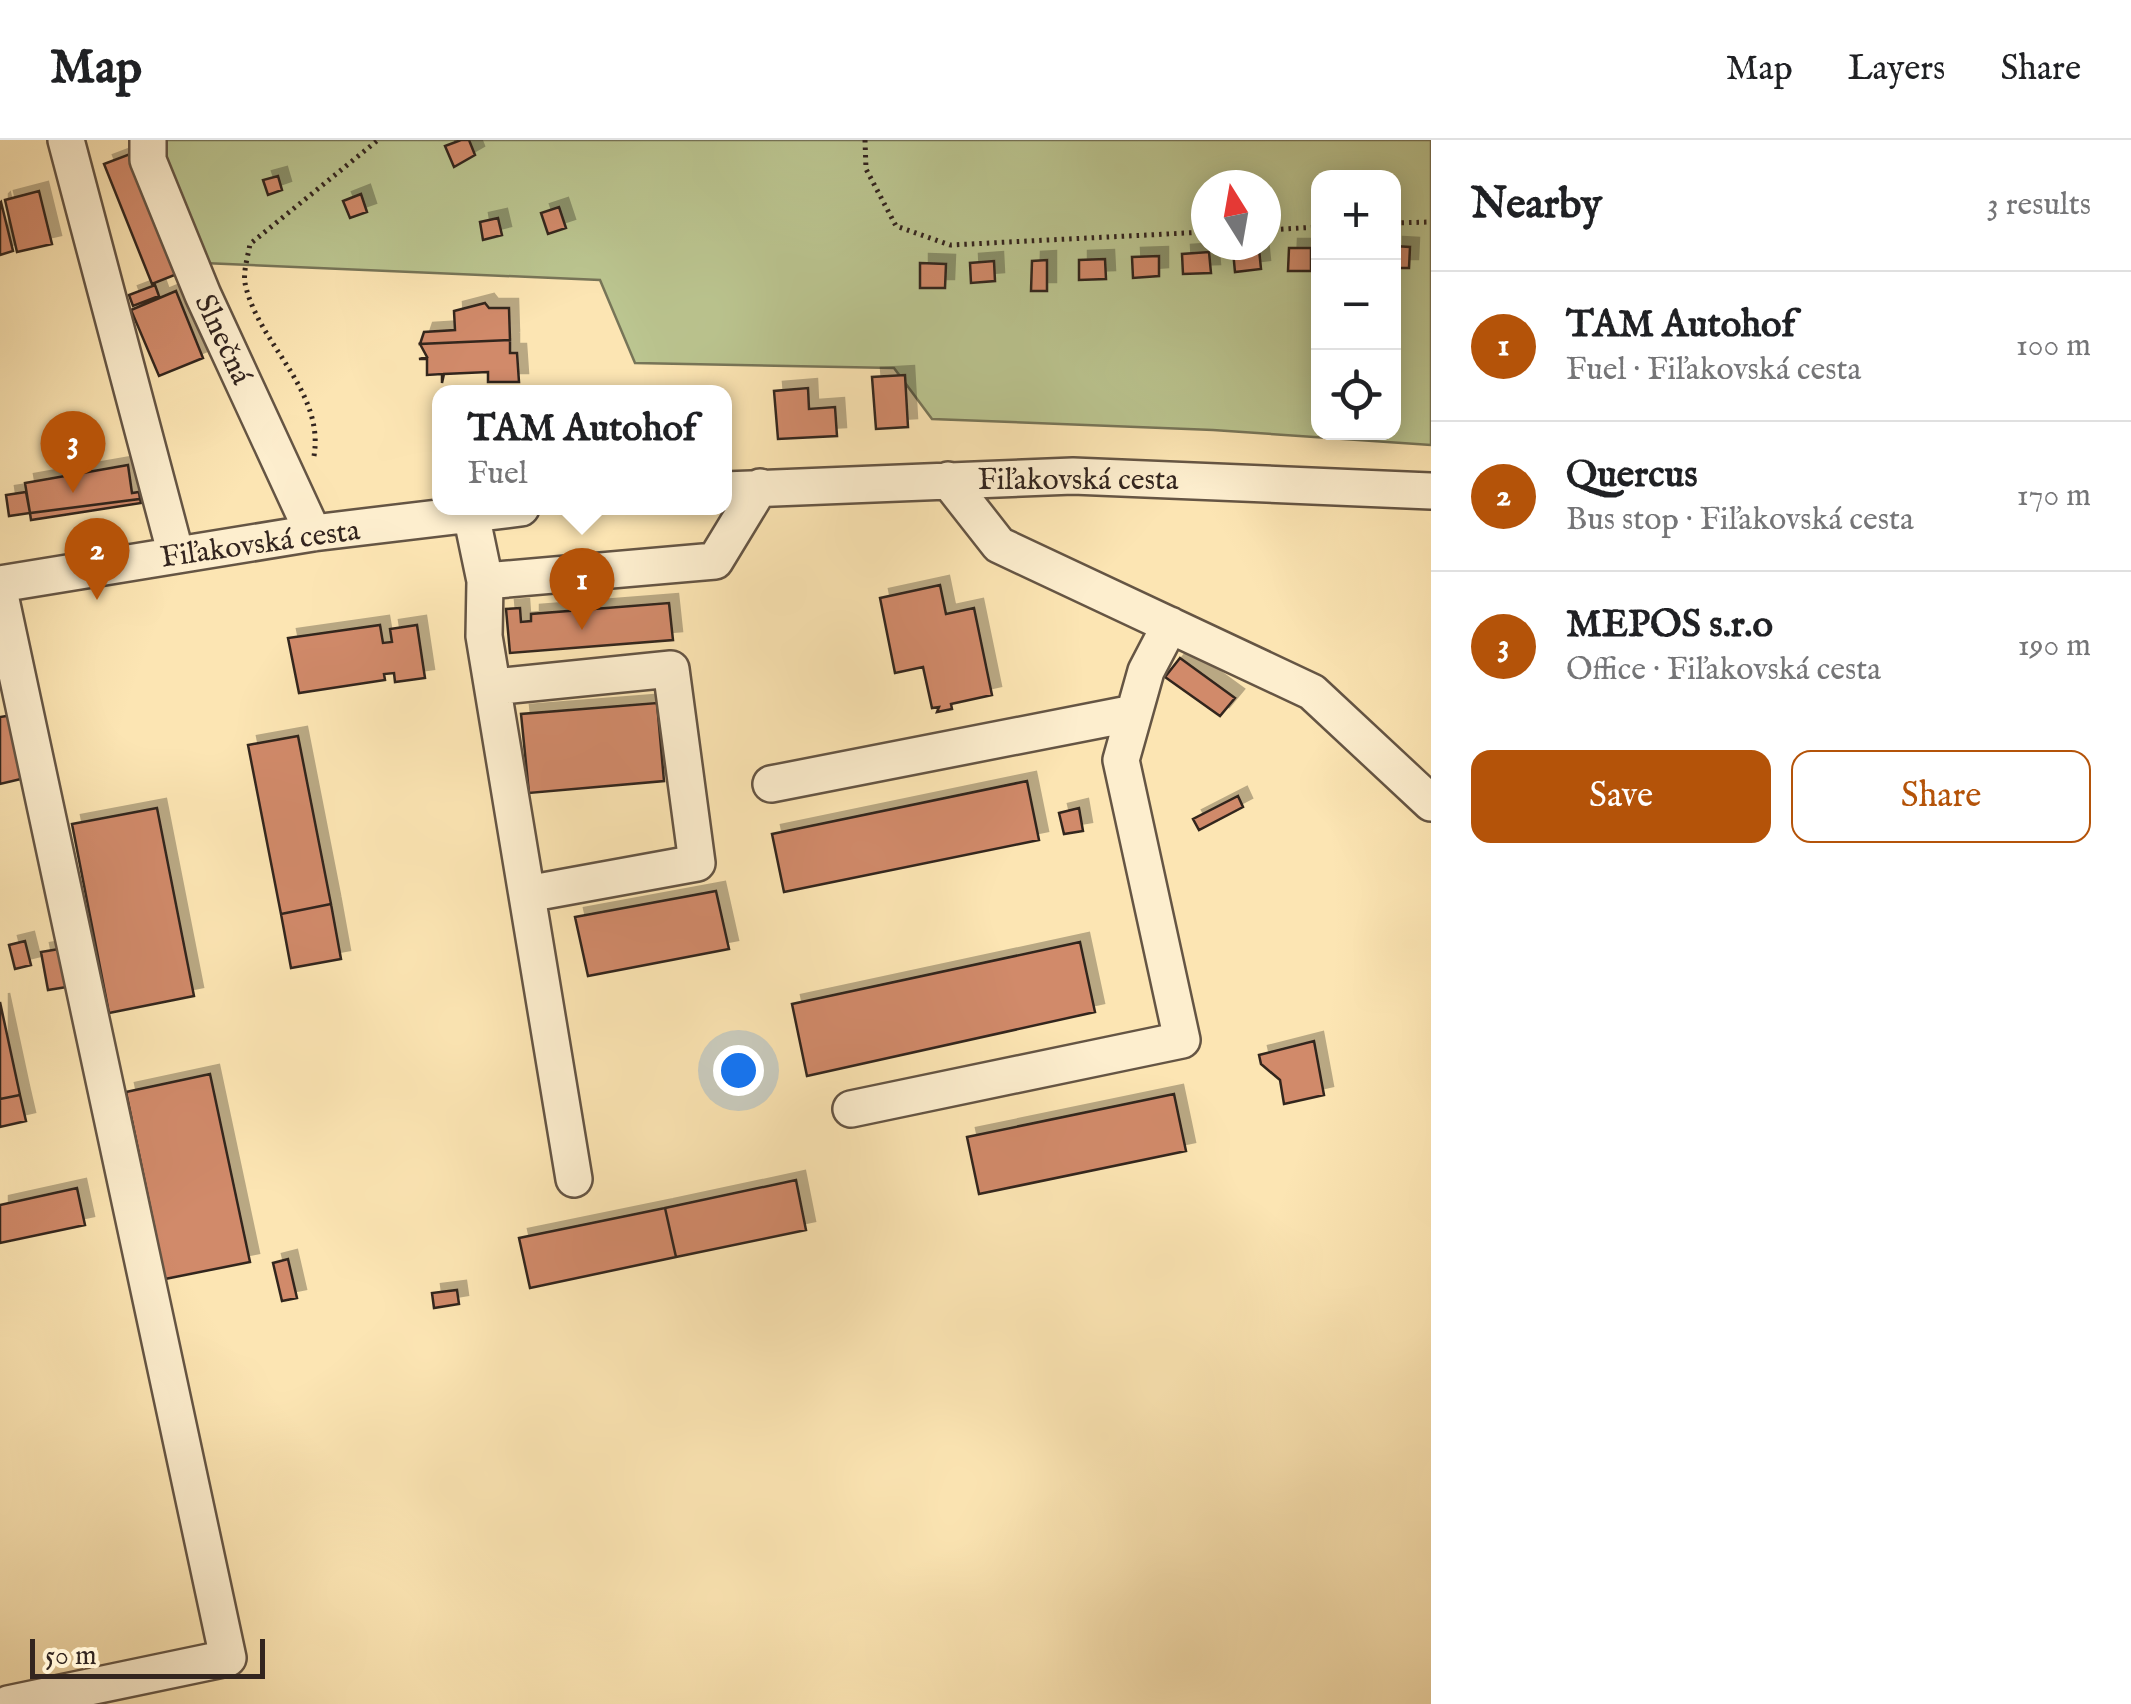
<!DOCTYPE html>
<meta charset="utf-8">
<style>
:root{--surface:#fff;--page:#f2f2f2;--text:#202124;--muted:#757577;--line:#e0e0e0;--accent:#b45309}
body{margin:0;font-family:"IM FELL English",serif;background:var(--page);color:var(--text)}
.controls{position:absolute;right:30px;top:30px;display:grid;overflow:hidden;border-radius:20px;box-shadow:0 5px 25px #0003}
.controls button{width:90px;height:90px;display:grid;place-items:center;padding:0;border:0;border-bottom:2px solid var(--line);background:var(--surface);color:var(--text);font:50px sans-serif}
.compass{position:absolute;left:1191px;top:30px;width:90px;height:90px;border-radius:50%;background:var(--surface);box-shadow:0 5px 25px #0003;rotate:349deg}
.scale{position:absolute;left:30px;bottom:25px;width:235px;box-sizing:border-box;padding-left:10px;border:5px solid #33251f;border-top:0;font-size:28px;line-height:35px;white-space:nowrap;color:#33251f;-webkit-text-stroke:8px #fdeece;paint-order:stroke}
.you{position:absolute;left:738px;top:930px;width:35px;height:35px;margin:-25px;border:8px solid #fff;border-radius:50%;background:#1a73e8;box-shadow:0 0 0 15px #1a73e833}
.badge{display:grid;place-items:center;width:65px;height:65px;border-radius:50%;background:var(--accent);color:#fff;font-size:32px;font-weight:700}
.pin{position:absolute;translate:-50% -82px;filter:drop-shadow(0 2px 5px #0008)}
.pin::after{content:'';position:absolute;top:52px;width:35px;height:30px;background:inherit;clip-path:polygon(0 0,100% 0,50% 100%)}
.popup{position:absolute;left:432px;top:245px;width:300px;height:130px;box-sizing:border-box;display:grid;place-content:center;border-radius:20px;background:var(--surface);filter:drop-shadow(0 2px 8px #0005);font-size:32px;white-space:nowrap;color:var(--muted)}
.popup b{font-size:38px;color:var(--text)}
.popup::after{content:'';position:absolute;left:50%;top:100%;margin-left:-20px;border:20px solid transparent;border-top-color:var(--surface)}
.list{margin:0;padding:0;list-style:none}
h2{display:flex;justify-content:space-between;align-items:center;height:130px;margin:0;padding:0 40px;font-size:42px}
h2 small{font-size:32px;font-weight:400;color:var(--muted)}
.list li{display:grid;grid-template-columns:65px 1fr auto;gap:30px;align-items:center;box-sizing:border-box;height:150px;padding:0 40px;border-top:2px solid var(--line)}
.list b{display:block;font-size:38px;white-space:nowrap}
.list p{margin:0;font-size:32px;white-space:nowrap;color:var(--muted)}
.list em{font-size:32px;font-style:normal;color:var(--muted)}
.actions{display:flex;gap:20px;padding:30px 40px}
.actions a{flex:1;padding:22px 0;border:2px solid var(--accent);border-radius:20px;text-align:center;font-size:35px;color:var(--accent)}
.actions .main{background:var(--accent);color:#fff}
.icon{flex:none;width:55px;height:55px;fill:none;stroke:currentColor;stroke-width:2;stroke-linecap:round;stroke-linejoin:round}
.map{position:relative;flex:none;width:1431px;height:1564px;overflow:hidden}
header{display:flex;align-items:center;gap:60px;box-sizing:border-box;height:140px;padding:0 50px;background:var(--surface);border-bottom:2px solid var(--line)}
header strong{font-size:48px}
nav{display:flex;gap:55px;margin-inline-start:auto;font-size:35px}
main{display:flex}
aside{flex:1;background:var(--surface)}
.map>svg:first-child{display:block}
.green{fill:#bbc590;stroke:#777558;stroke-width:2.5;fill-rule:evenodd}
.building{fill:#d18a6a;stroke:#33251f;stroke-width:2.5;filter:url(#shadow)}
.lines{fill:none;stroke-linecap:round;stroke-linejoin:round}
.minor-casing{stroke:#655544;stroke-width:40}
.path{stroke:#33251f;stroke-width:5;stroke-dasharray:2.5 5;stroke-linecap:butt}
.minor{stroke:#fdeece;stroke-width:35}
.labels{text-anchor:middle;stroke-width:8;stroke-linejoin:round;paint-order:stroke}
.street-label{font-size:30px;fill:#33251f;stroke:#fdeece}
</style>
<header>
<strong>Map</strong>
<nav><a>Map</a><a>Layers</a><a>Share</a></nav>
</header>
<main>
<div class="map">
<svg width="1431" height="1564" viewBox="0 0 1431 1564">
<defs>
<filter id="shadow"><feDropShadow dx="9" dy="-9" stdDeviation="0" flood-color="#0004"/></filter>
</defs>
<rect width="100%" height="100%" fill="#fce5b3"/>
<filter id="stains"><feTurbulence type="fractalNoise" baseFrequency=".002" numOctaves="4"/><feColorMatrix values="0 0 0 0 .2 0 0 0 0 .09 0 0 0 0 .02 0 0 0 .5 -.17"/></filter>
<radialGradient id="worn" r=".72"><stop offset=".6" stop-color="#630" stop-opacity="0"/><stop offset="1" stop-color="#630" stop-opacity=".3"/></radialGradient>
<path class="green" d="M162 0H1431V305L1213 290 932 279 894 228 635 223 600 140 204 123 161 19ZM1318 38H1394V292H1318ZM1206 45H1266V105H1206Z"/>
<path class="building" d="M461 0H469L475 15 454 27 445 6Z
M130 14 177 134 152 144 104 24Z
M278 36 282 50 268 55 263 40Z
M39 51 52 104 17 112 5 60Z
M361 54 367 72 350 78 343 61Z
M1 62 13 111 0 115V63Z
M559 67 566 88 548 94 541 73Z
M498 78 502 95 483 100 480 82Z
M1394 106 1410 107 1409 128H1394Z
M1289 108H1311V131H1288Z
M1259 109 1261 129 1235 132 1233 111Z
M1209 112 1211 133 1183 134 1182 114Z
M1159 116V136L1133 138 1132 117Z
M1105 119 1106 139 1079 140V120Z
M1047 120V151H1031L1032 121Z
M994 121 995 141 971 143 970 123Z
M920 123 946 124 945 148H920Z
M155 145 159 156 133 166 129 155Z
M176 151 203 218 159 236 131 170Z
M485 163 489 168H509L510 200 420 204 424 192 455 190 454 171Z
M510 200V213H517L519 242H488V232L444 234 442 243V234L427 235V219H419L427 217 420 204Z
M905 235 908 287 876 289 872 237Z
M808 248 809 269 835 267 837 296 778 299 774 251Z
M128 325 132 353 139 352 140 359 30 373 25 343Z
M26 352 30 373 9 376 6 355Z
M140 359 141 363 31 380 30 373Z
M940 445 946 474 974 468 992 555 951 564 952 569 937 572 939 567 932 568 923 527 895 533 880 458Z
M669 463 673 500 510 513 506 469 520 468 521 482 531 481V474Z
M380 485 383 503 392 502 390 489 417 485 425 538 395 542 394 533 384 534 385 540 299 553 288 498Z
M1180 518 1235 558 1220 576 1165 537Z
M657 563 664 641 529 653 521 574Z
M13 575 25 638 0 644V577Z
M298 596 331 764 281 774 248 605Z
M1027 641 1039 700 784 752 772 694Z
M1238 656 1243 667 1199 690 1193 679Z
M157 668 194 856 109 873 72 684Z
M1079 668 1083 691 1064 694 1059 673Z
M716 751 729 809 588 836 575 777Z
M331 764 341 819 291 828 281 774Z
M25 801 31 825 15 829 9 805Z
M1080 802 1095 872 807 936 792 864Z
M65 808 73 846 48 850 41 812Z
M0 862 20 955 0 959Z
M1314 901 1324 955 1284 964 1280 940 1261 924 1259 915Z
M210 934 250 1122 165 1139 126 952Z
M1174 954 1186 1011 979 1054 967 997Z
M20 955 26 981 0 987V959Z
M796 1040 806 1090 676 1117 665 1068Z
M77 1048 85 1085 0 1103V1065Z
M665 1068 676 1117 530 1148 519 1098Z
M288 1119 297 1158 282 1161 273 1123Z
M457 1150 459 1164 434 1168 432 1153Z"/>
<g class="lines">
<defs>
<path id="minor" d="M66 0 176 415
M148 0V20L203 155 313 393
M948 340 999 405 1312 552 1431 663
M724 350 1073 336 1431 351
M471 374 485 441 715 421 760 347
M485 441 484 496 574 1039
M0 444 313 393 521 368
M0 455 228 1518 8 1564
M493 547 671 529 697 723 527 754
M771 644 1134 573
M851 969 1182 900 1121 620 1146 531 1170 485"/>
</defs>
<use href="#minor" class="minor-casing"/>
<path class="path" d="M865 0 866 29 896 86 950 105 1206 92
M1394 83 1431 82
M1266 90 1318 87
M314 316C325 250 257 203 245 143 243 132 248 116 250 104L378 0"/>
<use href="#minor" class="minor"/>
</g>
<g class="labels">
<g class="street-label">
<text transform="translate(224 199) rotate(65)" y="10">Slnečná</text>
<text x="1078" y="349">Fiľakovská cesta</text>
<text transform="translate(260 403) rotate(-8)" y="10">Fiľakovská cesta</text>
</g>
</g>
<rect width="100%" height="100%" filter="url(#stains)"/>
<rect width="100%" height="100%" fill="url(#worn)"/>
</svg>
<div class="controls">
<button>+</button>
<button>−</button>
<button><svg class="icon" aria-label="locate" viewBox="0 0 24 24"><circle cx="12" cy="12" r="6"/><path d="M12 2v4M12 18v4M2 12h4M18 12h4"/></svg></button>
</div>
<svg class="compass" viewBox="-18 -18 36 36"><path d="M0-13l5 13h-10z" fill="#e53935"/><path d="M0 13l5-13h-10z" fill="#757577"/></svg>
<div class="scale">50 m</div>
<div class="you"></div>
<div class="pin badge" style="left:582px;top:490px">1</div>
<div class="popup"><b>TAM Autohof</b>Fuel</div>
<div class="pin badge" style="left:97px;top:460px">2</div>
<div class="pin badge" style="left:73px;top:353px">3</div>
</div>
<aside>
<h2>Nearby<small>3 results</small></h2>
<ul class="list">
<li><span class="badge">1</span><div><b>TAM Autohof</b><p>Fuel · Fiľakovská cesta</p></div><em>100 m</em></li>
<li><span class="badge">2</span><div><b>Quercus</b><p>Bus stop · Fiľakovská cesta</p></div><em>170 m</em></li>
<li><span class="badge">3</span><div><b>MEPOS s.r.o</b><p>Office · Fiľakovská cesta</p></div><em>190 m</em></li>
</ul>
<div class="actions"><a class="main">Save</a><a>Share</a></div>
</aside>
</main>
